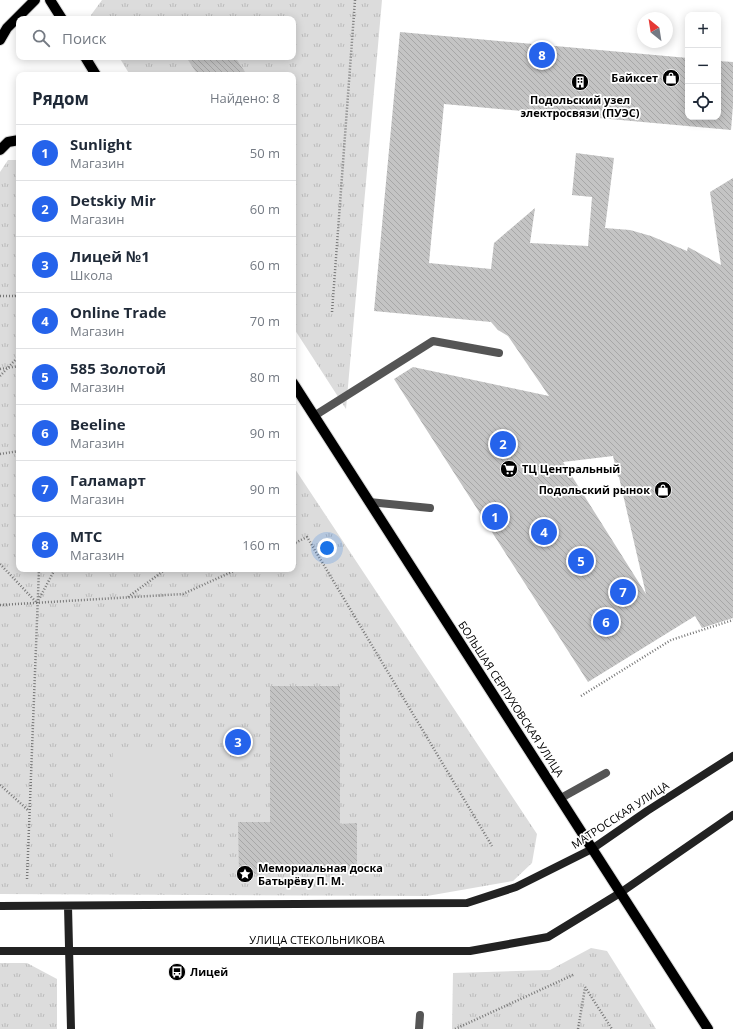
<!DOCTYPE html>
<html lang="ru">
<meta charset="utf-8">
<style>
:root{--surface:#fff;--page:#f6f6f7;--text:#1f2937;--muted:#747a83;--line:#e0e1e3;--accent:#2563eb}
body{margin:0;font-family:"Open Sans",sans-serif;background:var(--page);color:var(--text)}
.controls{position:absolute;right:12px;top:12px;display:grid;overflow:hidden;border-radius:8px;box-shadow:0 2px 10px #0003}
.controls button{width:36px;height:36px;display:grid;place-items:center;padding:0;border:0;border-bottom:1px solid var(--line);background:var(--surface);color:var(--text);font:20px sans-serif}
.compass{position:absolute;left:637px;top:12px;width:36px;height:36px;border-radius:50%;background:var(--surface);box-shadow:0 2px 10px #0003;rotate:330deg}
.you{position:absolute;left:327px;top:548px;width:14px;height:14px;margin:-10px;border:3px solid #fff;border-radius:50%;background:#1a73e8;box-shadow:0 0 0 6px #1a73e833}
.badge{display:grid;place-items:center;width:26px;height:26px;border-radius:50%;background:var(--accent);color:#fff;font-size:13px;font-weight:700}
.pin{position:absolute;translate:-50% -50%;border:2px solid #fff;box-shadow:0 1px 4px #0006}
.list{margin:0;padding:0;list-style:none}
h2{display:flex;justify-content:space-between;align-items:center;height:52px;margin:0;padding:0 16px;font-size:17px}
h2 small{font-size:13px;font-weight:400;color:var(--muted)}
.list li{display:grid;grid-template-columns:26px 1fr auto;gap:12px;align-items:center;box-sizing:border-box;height:56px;padding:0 16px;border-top:1px solid var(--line)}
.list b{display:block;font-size:15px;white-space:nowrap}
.list p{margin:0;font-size:13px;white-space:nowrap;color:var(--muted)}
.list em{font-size:13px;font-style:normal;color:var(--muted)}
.icon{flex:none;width:22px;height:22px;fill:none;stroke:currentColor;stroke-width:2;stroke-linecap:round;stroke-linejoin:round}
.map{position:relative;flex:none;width:733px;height:1029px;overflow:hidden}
.search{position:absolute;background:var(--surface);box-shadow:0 2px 10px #0003;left:16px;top:16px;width:280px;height:44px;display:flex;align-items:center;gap:10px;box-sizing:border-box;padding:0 14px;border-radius:8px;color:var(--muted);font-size:15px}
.panel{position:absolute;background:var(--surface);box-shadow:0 2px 10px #0003;left:16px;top:72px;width:280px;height:500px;border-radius:8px}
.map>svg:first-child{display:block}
.grass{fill:url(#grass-tufts)}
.pitch{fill:#dcdcdc}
.building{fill:url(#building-back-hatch);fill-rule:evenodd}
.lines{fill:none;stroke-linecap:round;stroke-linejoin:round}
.primary-casing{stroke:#dbdbdb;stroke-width:12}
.path{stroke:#777;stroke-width:2.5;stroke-dasharray:1 2;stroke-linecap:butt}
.lane{stroke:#555;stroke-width:8}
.secondary{stroke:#222;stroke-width:8}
.primary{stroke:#000;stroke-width:10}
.labels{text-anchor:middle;stroke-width:3.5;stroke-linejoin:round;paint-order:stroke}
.poi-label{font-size:11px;font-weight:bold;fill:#000;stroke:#fff;text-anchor:start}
.street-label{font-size:11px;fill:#000;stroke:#fff}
</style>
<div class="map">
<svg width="733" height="1029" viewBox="0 0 733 1029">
<defs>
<pattern id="grass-tufts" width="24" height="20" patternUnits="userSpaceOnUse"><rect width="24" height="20" fill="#dcdcdc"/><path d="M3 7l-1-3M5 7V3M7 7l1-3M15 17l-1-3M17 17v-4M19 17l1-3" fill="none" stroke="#bbb"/></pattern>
<pattern id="building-back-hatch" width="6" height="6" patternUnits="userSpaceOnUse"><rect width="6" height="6" fill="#c4c4c4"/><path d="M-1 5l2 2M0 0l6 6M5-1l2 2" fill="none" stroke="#a7a7a7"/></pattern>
</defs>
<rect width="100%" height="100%" fill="#fff"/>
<path class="grass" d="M102 0H382L346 409 293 327V75H130L119 57H293V19H94L91 15Z
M8 160H19V569H293V466L537 834 532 863 513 881 427 896 0 894V172Z
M591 948 607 951 656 1029H452L453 973 550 970Z
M0 963H27L57 979V1029H0Z"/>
<path class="pitch" d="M113 752H177V873H113Z"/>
<path class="building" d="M400 32 688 58V117H718V61L733 62V105L731 130 444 104 429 263 491 269 494 243 535 208 530 243 588 246 592 197 572 195 576 153 614 158 605 228 630 230 651 236 687 251 688 247 721 265 710 192 733 178V618L702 628 695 616 588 682 394 379 413 367 549 396 508 336 498 330 491 322 374 311ZM613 456 618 477H619L646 594 563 462Z
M186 57H235L247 75H198Z
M270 686H340V824L357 823V873L239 874 238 822H270Z"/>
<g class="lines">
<defs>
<path id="primary" d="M50 0 62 19
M0 40 7 28 35 0
M85 57 96 75
M0 150 8 142 19 140
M293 383 708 1029"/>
</defs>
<use href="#primary" class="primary-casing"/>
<path class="path" d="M0 296H19
M332 312 355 0
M0 369 19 366
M0 376 19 356
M0 454 19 451
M293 544 307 537 492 846
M0 564 37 603 55 569
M128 597 166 569
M0 605 183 594 238 569
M581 696 671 640 733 620
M0 785 29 811
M27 879 39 569
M585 987 612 1029
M455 1029 575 974
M578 1029 585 988"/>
<path class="lane" d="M314 416 433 341 499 353
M369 502 430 508
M561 798 606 773
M419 1029 420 1015"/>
<path class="secondary" d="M0 906 467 903 516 887 592 849 647 811 733 756
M68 906 71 1029
M0 951H470L548 937 620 893 733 815"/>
<use href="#primary" class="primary"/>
</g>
<defs>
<symbol id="shop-disc" viewBox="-11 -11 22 22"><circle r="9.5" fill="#000" stroke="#fff"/><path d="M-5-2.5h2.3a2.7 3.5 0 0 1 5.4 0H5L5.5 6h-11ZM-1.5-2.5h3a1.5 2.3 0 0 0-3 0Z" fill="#fff"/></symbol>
<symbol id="building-disc" viewBox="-11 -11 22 22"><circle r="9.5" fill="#000" stroke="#fff"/><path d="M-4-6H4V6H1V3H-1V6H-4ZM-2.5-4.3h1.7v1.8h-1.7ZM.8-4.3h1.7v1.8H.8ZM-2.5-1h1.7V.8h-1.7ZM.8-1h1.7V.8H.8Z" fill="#fff"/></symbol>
<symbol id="supermarket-disc" viewBox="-11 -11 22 22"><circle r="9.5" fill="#000" stroke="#fff"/><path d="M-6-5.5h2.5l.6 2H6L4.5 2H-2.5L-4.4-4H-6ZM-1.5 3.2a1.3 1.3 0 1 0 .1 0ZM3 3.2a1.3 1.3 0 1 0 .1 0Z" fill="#fff"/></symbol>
<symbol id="sight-disc" viewBox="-11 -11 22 22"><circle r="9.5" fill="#000" stroke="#fff"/><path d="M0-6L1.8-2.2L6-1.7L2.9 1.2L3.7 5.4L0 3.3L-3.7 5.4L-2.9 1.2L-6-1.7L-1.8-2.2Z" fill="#fff"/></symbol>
<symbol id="bus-disc" viewBox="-11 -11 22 22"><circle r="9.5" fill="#000" stroke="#fff"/><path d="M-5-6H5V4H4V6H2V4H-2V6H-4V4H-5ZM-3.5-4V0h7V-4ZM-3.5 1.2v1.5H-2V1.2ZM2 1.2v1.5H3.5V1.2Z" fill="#fff"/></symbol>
</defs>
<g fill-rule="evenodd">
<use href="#shop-disc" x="661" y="68" width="20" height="20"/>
<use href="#building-disc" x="570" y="72" width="20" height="20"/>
<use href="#supermarket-disc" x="499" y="459" width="20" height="20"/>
<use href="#shop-disc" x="653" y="480" width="20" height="20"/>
<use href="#sight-disc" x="235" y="864" width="20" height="20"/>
<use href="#bus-disc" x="167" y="962" width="20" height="20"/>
</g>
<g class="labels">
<g class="poi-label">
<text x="658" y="82" text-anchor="end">Байксет</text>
<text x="580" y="104" text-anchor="middle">Подольский узел<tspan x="580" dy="13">электросвязи (ПУЭС)</tspan></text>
<text x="522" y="473">ТЦ Центральный</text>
<text x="650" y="494" text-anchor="end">Подольский рынок</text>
<text x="258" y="872">Мемориальная доска<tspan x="258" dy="13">Батырёву П. М.</tspan></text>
<text x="190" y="976">Лицeй</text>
</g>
<g class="street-label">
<text transform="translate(511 699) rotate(57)" y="4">БОЛЬШАЯ СЕРПУХОВСКАЯ УЛИЦА</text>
<text transform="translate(620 815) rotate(-33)" y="4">МАТРОССКАЯ УЛИЦА</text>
<text x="317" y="944">УЛИЦА СТЕКОЛЬНИКОВА</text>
</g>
</g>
</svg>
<div class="controls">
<button>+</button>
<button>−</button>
<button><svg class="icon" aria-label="locate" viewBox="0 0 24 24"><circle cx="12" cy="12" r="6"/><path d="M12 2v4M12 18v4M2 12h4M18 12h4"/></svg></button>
</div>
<svg class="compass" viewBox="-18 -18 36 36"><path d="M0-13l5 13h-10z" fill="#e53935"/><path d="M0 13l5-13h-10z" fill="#747a83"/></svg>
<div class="you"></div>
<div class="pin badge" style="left:495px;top:517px">1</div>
<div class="pin badge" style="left:503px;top:444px">2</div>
<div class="pin badge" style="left:238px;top:742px">3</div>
<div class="pin badge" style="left:544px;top:532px">4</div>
<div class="pin badge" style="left:581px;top:561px">5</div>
<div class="pin badge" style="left:606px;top:622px">6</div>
<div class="pin badge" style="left:623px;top:592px">7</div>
<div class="pin badge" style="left:542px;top:55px">8</div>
<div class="search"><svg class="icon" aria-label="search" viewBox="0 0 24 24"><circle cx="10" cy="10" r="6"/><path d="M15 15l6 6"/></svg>Поиск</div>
<section class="panel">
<h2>Рядом<small>Найдено: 8</small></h2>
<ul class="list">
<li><span class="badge">1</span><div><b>Sunlight</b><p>Магазин</p></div><em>50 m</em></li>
<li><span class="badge">2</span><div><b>Detskiy Mir</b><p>Магазин</p></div><em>60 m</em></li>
<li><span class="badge">3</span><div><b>Лицeй №1</b><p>Школа</p></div><em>60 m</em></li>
<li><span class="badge">4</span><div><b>Online Trade</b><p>Магазин</p></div><em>70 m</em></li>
<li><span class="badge">5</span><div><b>585 Золотой</b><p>Магазин</p></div><em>80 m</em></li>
<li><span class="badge">6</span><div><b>Beeline</b><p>Магазин</p></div><em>90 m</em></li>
<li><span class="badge">7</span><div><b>Галамарт</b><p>Магазин</p></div><em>90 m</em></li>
<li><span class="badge">8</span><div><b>МТС</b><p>Магазин</p></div><em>160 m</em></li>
</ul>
</section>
</div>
